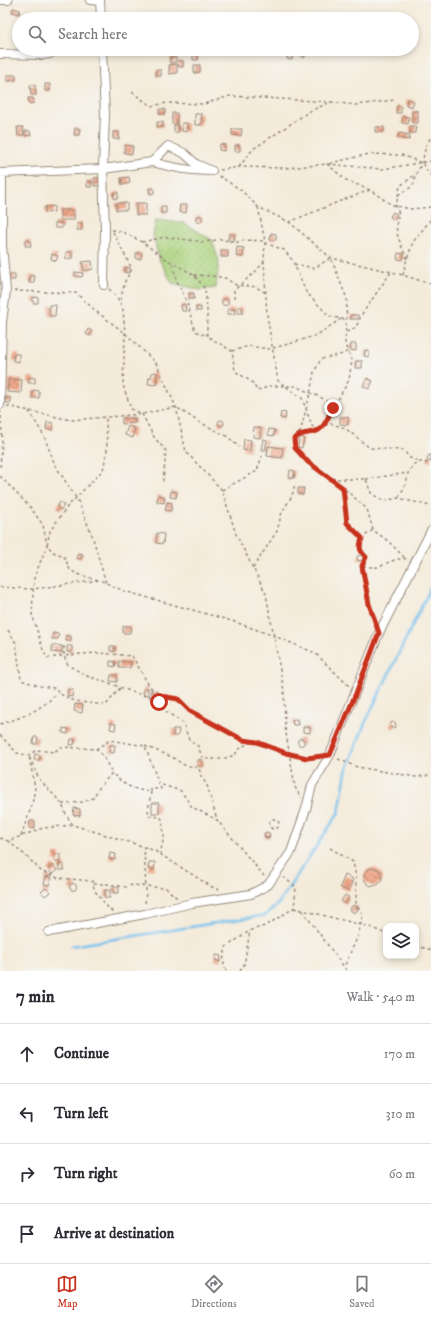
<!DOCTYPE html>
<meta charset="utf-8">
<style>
:root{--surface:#fff;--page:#f2f2f3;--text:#2b2b33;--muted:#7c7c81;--line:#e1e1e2;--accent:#c8321e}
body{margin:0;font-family:"IM FELL DW Pica",serif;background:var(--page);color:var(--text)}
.controls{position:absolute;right:12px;bottom:12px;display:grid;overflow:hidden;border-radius:8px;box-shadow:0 2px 6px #0003}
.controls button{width:36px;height:36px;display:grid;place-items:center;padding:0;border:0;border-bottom:1px solid var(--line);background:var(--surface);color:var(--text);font:20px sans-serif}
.stop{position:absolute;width:12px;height:12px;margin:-9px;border:3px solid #c8321e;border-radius:50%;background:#fff}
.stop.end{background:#c8321e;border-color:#fff;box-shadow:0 1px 4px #0008}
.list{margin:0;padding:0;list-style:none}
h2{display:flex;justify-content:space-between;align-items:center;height:52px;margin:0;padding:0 16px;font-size:17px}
h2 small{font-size:13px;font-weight:400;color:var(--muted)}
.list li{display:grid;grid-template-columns:26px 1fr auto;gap:12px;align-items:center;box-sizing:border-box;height:60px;padding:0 16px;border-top:1px solid var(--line)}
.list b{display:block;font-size:15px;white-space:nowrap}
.list em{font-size:13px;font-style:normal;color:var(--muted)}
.icon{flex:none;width:22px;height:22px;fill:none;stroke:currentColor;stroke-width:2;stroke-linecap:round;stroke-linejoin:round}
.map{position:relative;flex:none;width:431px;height:971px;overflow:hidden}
.search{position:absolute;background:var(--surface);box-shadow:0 2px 6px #0003;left:12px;right:12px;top:12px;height:44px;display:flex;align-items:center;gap:10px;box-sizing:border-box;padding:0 14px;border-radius:22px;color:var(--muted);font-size:15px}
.sheet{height:292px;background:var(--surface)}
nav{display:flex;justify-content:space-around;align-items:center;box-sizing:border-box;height:56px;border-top:1px solid var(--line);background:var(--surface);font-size:11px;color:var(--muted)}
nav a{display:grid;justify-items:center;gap:2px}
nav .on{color:var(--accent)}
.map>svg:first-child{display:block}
.grass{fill:url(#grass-dots);stroke:#737e4e}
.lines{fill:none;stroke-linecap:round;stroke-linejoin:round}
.stream{stroke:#74c1ee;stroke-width:2.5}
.building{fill:url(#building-cross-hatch)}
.minor-casing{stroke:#988a7c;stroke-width:10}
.path{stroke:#988a7c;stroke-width:1.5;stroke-dasharray:3 3;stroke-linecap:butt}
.minor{stroke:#fff;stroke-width:8}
.route{stroke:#c8321e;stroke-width:5}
</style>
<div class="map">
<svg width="431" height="971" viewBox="0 0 431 971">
<defs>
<pattern id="grass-dots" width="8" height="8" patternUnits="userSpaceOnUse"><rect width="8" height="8" fill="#abd27d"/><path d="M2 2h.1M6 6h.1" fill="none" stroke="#94b46c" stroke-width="1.8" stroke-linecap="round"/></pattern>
<pattern id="building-cross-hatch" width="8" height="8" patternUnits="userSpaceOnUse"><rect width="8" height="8" fill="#f2a98b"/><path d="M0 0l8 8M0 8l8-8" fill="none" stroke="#c58a71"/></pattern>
</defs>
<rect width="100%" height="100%" fill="#f6f6f2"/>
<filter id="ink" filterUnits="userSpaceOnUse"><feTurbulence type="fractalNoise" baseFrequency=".025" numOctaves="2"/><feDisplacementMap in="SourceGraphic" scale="8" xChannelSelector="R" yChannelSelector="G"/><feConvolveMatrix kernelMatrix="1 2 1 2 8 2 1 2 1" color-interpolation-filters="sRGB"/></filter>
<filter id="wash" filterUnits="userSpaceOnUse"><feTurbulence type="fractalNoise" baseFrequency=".012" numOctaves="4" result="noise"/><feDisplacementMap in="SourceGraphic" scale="16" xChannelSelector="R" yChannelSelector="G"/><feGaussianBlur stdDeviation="0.9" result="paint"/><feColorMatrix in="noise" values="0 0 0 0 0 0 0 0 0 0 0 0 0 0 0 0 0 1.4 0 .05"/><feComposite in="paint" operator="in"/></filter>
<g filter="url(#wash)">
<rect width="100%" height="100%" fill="#f4ebda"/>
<path class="grass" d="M156 220 184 223 212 240 219 261 216 288 200 290 172 283 159 259 153 235Z"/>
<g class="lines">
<path class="stream" d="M71 946 266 915 278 904 339 812 346 772 365 723 431 587"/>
</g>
<g id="blocks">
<path class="building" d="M13 8 20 10 19 14 12 12Z
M288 49 293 50 292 60 287 59Z
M193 51H199L198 60H193Z
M303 51 307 53 304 58 300 55Z
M170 57H176V62L170 63Z
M178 61H183V67H179Z
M177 64V73L169 74V65Z
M194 65H200V72L194 73Z
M156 70H161V76H156Z
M7 75H16V80L7 81Z
M45 84H50V91H45Z
M30 85H35L36 95H31Z
M28 98H33L34 103 29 104Z
M407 99 414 101 412 107 406 105Z
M397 106H401V113H396Z
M159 109H165V114H159Z
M412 111H418V123H412Z
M172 113H177V124H172Z
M195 114H202L201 125H195Z
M403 116 409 117 408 124 402 123Z
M157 122H163V127H157Z
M182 123H187V132L182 131Z
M174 125H178L179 132H174Z
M410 126H416L415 133H410Z
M17 127H23L24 135 18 136Z
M375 127H384V132H375Z
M75 128 80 129 79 135H74Z
M232 129H242L241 136 232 135Z
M25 131H30L31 135 25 136Z
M113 132H119V139H113Z
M399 133 410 135 409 140 398 138Z
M220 144 225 145 224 151 219 150Z
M125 145 133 146 132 154 124 153Z
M235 145H240V151H235Z
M129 177 130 183 122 185 121 178Z
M94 178H100V186H94Z
M87 181H92L91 187H87Z
M149 188H154V193L150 194Z
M118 192V198L114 199 113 193Z
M116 203H127V210H116Z
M136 203H146V215H136Z
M180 205H187L186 213 179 212Z
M54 206V212L45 213V207Z
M161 206H166V213H161Z
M60 210H74V220H60Z
M393 212 397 214 394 220 390 217Z
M195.5 219a3.5 3.5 0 1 1 7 0a3.5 3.5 0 1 1-7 0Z
M55 223H62V228H55Z
M77 223H82V230H77Z
M271 233 276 234V240H270Z
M229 234H235L234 241 228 240Z
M25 240H30L31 246H25Z
M237 247 244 248 243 257 236 256Z
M221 250H228V257H221Z
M66 252H72V258L66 259Z
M136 253H142L141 259H136Z
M398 253 404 254 403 260 397 259Z
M52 254 58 256 56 261 51 259Z
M92 261 93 269 84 271 82 262Z
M125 267 130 268 129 273 124 272Z
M75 272 83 273 82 277 75 276Z
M10 274H15V280H9Z
M30 275 35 276 34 283H29Z
M189 293H194V299H189Z
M38 297V303H33L32 298Z
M221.5 302a3.5 3.5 0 1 1 7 0a3.5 3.5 0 1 1-7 0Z
M185 304 186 311H182L181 305Z
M49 305H56L55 316H49Z
M196 307H201V311H196Z
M238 307H242L243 313H238Z
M228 309H235V314H228Z
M350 315H358V319H350Z
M88 329 92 331 90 336 86 334Z
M351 344H356V351L350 350Z
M365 350 369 351V357L364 356Z
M14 354H19V362L13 361Z
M356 361H362V368H355Z
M152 372 157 373 156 385 148 384 149 377 151 378Z
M29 377 35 378V383H28Z
M367 378 373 381 369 389 363 386Z
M9 379 22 380 21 393 7 392Z
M33 390 39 391V398H32Z
M5 398H11V403H5Z
M281 412 286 413 285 419 280 418Z
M340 417H348V425L340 424Z
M122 418H135V423L122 424Z
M218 423a3 3 0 1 1 6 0a3 3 0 1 1-6 0Z
M47 422 53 423V430L46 429Z
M128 426 135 428 133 438 125 435Z
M254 427 261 428 260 438 253 437Z
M269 429 275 430 274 436 268 435Z
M299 437 304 438 302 448 298 447Z
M244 439 251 440 250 451 243 450Z
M263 439 267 440 265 450H261Z
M268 446 283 448 282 458 267 456Z
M429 455H431V462L428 461 427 459Z
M290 470 295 471 294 478H289Z
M298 488H304L303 495 298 494Z
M171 491 177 492 176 498 170 497Z
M158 495 165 497 164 503 157 502Z
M60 502 64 505 61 510 57 507Z
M167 502 172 503 171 511 165 510Z
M157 533 164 534 163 544 156 543Z
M78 553 83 554 81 559 76 558Z
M357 558a3 3 0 1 1 6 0a3 3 0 1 1-6 0Z
M123 626H131L130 633H123Z
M53 633 59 634 58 639H52Z
M66 635 71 636V641H66Z
M52 645 62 646V653L52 652Z
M67 646H72V652H67Z
M110 646H115V652L110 651Z
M110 661 116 662 115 667 110 666Z
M119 661 131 662 130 668H119Z
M111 675H117V682L110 681Z
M144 688H148V695L143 694Z
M68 689 73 690 72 697 67 696Z
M151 692 157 693 156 700H151Z
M75 704 83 705 82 713 74 711Z
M297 719 298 725H293L292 720Z
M390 725a3 3 0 1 1 6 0a3 3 0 1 1-6 0Z
M111 723 116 724 115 730 110 729Z
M303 727H310V733L303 732Z
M63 728 69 729 68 734 63 733Z
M173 729H179L178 736H173Z
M34 737H38L37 744H33Z
M297.5 742a3.5 3.5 0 1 1 7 0a3.5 3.5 0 1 1-7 0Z
M71 739H75L74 745H70Z
M110 745H115L114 753 109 752Z
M35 754 40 755V760H34Z
M196.5 763a3.5 3.5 0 1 1 7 0a3.5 3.5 0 1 1-7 0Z
M152 803H159V813H152Z
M74 808 80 809V816L73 815Z
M30 821H35V829L29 828Z
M264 835a3 3 0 1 1 6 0a3 3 0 1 1-6 0Z
M110 853 116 854 115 860 109 859Z
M54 854H60V861H54Z
M149 862H155L154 870 148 869Z
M59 864H64V870H59Z
M53 865 57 870 52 874 48 869Z
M364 877a9 9 0 1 1 18 0a9 9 0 1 1-18 0Z
M345 875 353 879 349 891 340 887Z
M46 876 52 878 49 885 44 884Z
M69.5 887a3.5 3.5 0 1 1 7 0a3.5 3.5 0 1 1-7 0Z
M113 887H119V893H113Z
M46 888 50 892 45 896 41 892Z
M105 890H110V898H105Z
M345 895 349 897 346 904 341 901Z
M350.5 909a3.5 3.5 0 1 1 7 0a3.5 3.5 0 1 1-7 0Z
M216 955 221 956 220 962 215 960Z"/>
</g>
</g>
<g filter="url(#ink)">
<use href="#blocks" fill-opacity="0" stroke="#988a7c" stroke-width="1"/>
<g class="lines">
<defs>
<path id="minor" d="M0 0H8
M90 0 100 1
M100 0 101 19
M102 49 105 114 103 169 105 229 104 285
M0 54 43 55 50 54
M152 162C170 167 189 171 208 171
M0 173 103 169 152 162 168 146 184 153 196 164 212 171
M0 405 2 322 6 291 2 245V173
M49 932 145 914 192 903 251 894 268 885 291 852 306 809 312 785 330 755 338 735 379 633 431 531"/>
</defs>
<use href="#minor" class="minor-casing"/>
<path class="path" d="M56 53 65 52 94 53
M132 92 151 106 167 103 204 104 230 96 331 102
M239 167 253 149 310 111 331 102 356 105 395 100
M220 170 239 167 287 168 327 164 382 169 431 161
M219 176 241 190 258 207 289 222 331 258 396 273 431 284
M370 190 346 180 327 164 369 154 402 155 422 163 431 176
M398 195 413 186 416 174
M258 207 265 241 264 261 267 315 278 381 302 398 312 426 317 431
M289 222 348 198 370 190 392 205 411 209 431 207
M112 230 123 232 142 242 166 259 194 275 205 289 207 310V336L232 351 235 371 253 383 257 391 270 386H295L320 397 334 406
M113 232 132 269 125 281 120 302
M142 242 165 237 204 242 222 239 234 243 245 240 265 241
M265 243 284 250 293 261 306 292 329 316 347 320
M407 259C401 244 392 230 399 214L396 206 400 186 416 174 422 163 426 145 431 137
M173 264 176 279 187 302 195 331 207 336
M294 264 314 268 331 258 347 299 345 345 352 360 349 380 322 428
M194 275 212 276 225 278 236 285 256 287 266 293
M403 275 406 262 413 242 431 219
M109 289 117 297 123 310 125 333 123 385 131 409 142 414 154 437 166 451 163 482
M14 291 76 293 97 312 125 333 156 363 176 407 186 452 222 490 236 534 266 594 284 691 285 727 295 787 301 798
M234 299V290L254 273 264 262
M347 332 356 327 362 314 391 272
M232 351 249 346 269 349 292 343 317 335 341 319
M7 406 71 420 142 414 176 407 199 422 227 436 239 447
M29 411 44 436 55 465 78 501 92 535 106 583
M300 433 310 394 314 372 321 359 343 354 348 351
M0 467 2 441 1 412
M0 476 30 507 43 525 47 545 34 578 32 614 43 650 47 658 64 656 68 665 89 677 104 681 135 693 149 697 152 688
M331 479H366L371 493 383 501 398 498 431 506
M366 479 408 473
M343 489 347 523 362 538
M222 490 257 471 262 456
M399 497 406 484 408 473 414 464 421 462 431 463
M373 530 367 509 348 492 308 462 295 448 293 439 299 433 317 431 329 423 345 428 370 448 403 450 410 458 421 462
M362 566 366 557 362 553 359 547 362 538 373 530 387 540 406 559
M253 568 277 531 282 512 292 496 295 484
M98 580 77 574 70 570 64 556 53 552 47 545 50 531 67 507 103 470 107 450 106 417
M0 587 33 589 100 580 124 591 232 621 277 637 315 653 349 686
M376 623 369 604 362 566C366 566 373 568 378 567 389 563 395 557 408 559
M8 630 16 643 21 680 40 686 55 688C65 703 90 703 106 705L121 687
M64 646V656L80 654 100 653 132 656 150 687 158 692 161 696 178 699 190 711 243 740 257 743 286 753 307 758 321 756
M161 696 159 702 164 710 183 723 189 740 198 746 202 757 206 759H222L235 755 238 750 248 743H253
M0 724C22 718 43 709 58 692
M0 735 17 753 29 756 36 750 54 752 61 747 96 749 110 740 145 746 159 784 181 791 192 807 217 820 264 876
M145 746 172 757 184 765 199 768 201 776 207 785 217 820
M96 749C104 754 107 765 112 773
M338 759 357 767 416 777 431 775
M151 792 148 810 149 816 160 817 162 819 164 837 160 854
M62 804 83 802 93 798 99 788 112 773C123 785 134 790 151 792V789H161L159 784
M269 824a5 5 0 1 1 10 0a5 5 0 1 1-10 0Z
M21 836 32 805 35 788 29 756 39 779 62 804 66 815 73 825
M0 838 8 841 43 828 73 825 142 846 155 851 212 887 221 890
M8 841 25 855 41 871 58 878 92 881 95 891 109 909 113 912
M144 846 146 890 145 906
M330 848 353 862 356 877V903L363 915 358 936 344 967
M94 884H107L126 887 132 885 166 888 177 898
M294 908 370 927 386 934
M302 910 347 971
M416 946 431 950
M226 971 223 961 226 947 251 930 265 926 294 908 296 887 283 877
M240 971 244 965 250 931"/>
<use href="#minor" class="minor"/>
</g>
</g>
<g class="lines" filter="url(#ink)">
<path class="route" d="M159 702 161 696 178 699 190 711 243 740 257 742 286 753 307 758 330 755 356 693 379 633 369 604 362 566 366 557C359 550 359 548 362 538L347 523 343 488 308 462 295 448 294 439C304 430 313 435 320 429 326 425 329 414 333 408"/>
</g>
</svg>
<div class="controls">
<button><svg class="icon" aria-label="layers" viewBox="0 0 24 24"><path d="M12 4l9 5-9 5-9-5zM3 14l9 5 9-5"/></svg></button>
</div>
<div class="stop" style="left:159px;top:702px"></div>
<div class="stop end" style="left:333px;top:408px"></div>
<div class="search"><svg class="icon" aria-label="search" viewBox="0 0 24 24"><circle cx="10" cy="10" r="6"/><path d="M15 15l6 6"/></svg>Search here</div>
</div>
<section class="sheet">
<h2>7 min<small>Walk · 540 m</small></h2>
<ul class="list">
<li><svg class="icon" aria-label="ahead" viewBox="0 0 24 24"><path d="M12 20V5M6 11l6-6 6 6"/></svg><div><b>Continue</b></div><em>170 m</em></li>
<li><svg class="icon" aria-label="left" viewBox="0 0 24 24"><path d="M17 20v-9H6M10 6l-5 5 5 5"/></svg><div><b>Turn left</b></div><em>310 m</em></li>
<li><svg class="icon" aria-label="right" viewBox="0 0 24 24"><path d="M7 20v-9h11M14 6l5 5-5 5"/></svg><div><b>Turn right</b></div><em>60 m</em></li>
<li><svg class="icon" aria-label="arrive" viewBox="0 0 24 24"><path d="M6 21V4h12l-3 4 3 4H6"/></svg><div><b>Arrive at destination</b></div></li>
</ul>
</section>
<nav>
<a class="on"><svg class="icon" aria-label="map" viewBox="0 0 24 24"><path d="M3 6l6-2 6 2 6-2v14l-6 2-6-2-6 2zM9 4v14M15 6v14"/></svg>Map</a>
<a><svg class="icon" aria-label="directions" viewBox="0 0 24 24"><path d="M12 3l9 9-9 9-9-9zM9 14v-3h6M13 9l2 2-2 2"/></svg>Directions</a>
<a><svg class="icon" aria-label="saved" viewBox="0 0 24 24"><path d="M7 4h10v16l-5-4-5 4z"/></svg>Saved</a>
</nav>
